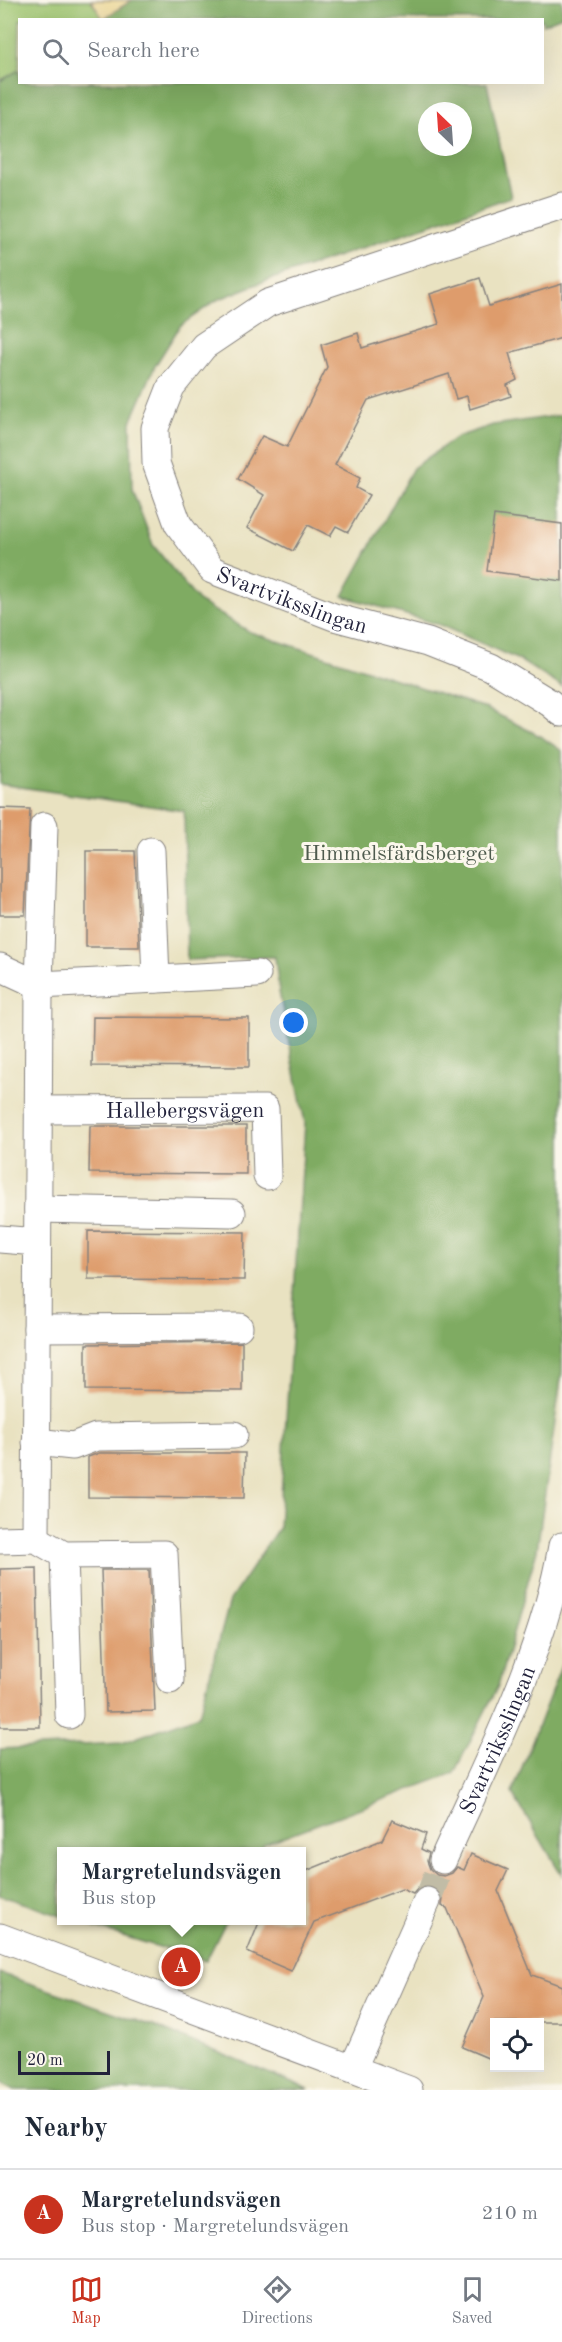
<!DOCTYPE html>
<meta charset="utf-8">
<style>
:root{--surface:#fff;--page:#f6f6f7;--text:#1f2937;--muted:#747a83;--line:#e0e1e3;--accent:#c8321e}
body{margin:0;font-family:"Old Standard TT",serif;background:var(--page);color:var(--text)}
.controls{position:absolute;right:18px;bottom:18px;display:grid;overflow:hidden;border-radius:0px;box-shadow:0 6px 24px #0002}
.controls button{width:54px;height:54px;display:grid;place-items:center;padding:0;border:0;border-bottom:2px solid var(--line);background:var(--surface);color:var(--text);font:30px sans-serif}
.compass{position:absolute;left:418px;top:102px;width:54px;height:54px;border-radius:50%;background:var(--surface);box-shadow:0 6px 24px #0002;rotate:335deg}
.scale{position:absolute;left:18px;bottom:15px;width:92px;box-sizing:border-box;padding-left:6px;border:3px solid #22223b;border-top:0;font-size:16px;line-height:21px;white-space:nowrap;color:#22223b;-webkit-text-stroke:4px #fbf7ec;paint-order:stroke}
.you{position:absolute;left:294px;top:1023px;width:21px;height:21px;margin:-15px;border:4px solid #fff;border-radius:50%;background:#1a73e8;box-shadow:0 0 0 9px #1a73e833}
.badge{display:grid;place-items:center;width:39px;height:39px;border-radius:50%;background:var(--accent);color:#fff;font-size:20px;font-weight:700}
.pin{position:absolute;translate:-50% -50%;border:3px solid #fff;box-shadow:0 2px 6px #0006}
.popup{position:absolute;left:57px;top:1847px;width:249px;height:78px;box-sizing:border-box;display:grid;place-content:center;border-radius:0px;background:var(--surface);filter:drop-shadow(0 2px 4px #0005);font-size:20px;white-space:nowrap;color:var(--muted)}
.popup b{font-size:22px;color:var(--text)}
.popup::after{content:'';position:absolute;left:50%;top:100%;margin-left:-12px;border:12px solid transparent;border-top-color:var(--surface)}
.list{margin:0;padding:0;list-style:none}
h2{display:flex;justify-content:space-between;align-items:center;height:78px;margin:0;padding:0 24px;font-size:26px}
h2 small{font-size:20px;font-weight:400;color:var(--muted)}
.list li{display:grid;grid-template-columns:39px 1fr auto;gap:18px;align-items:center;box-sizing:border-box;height:90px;padding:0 24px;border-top:2px solid var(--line)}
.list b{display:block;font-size:22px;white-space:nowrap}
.list p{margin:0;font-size:20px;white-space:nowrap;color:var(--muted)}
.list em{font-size:20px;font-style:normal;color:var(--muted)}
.icon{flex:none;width:33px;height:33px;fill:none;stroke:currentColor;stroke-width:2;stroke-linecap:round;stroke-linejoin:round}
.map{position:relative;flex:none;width:562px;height:2090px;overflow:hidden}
.search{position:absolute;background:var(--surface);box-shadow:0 6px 24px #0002;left:18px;right:18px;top:18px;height:66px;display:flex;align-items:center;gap:15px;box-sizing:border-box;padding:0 21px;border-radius:0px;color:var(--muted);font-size:22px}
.sheet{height:168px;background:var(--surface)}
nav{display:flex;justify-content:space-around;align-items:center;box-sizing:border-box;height:84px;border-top:2px solid var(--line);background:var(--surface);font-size:16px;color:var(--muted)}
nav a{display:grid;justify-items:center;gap:3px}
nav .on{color:var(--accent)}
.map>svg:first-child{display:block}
.green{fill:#9fc670;stroke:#607456;stroke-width:1.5}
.forest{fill:#7fab62;stroke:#50664e;stroke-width:1.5;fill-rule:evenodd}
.sand{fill:#eeda9e;stroke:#887e6c;stroke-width:1.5}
.building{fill:#de9c6c}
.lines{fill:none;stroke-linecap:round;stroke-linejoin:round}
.street-tunnel{stroke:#c1bca6;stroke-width:27;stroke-dasharray:27 14;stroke-linecap:butt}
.street-casing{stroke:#86827e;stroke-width:29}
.street{stroke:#fff;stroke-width:27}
.labels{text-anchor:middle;stroke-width:6;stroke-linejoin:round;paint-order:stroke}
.street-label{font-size:22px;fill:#22223b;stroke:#fbf7ec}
.park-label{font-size:22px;fill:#4e5b4e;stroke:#fbf7ec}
</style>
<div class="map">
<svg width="562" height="2090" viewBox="0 0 562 2090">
<rect width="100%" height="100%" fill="#fbf7ec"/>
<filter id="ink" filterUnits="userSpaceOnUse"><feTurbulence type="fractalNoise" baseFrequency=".0167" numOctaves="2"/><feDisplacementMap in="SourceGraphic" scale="12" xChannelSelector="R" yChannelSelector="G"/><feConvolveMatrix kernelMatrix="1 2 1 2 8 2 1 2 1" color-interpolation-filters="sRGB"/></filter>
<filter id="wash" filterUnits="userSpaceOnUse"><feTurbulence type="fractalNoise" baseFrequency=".008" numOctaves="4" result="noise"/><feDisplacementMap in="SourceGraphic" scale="24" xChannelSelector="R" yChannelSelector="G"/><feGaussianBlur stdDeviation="1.35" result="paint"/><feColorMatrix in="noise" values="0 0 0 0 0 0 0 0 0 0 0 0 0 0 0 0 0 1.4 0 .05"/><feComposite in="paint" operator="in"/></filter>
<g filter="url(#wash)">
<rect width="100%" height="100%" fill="#e9e2c1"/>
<path class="green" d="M0 0H91L103 19 20 20 19 70 0 81Z"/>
<path class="forest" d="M132 0H562V16L543 24 542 20 102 19Z
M19 70 20 82 487 83 511 197 260 283 217 300 180 326 155 366 131 422 132 489 153 545 198 601 250 632 485 708 540 736 562 751V1372L537 1550 498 1686 454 1773 264 1844 260 1851 61 1852V1916L0 1895V1749L122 1743 199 1715 230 1600 279 1527 305 1123 279 992 275 957 187 960 184 811 0 784V81ZM427 111H463V147H427Z
M562 415V687L519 660 440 625 343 596 413 468 457 437 493 425Z
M562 1664V1875L512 1793Z
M73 1921 226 1920V1921L206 1961Z
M0 1973 162 2029 309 2090H16L0 2082Z"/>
<path class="sand" d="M91 0H132L103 19Z"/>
<g id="blocks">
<path class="building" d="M480 278 489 306 562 284V338L509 353 517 380 507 385 511 396 470 409 467 396 456 399 449 374 368 400 335 465 360 478 356 488 369 495 348 532 336 526 330 536 308 525 293 551 247 528 264 495 238 479 262 436 287 447 327 367 321 345 358 333 362 348 439 324 430 294Z
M494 515 562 524V581L487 571Z
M0 808 30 809 25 915H0Z
M86 851H135L139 947H86Z
M93 1017 249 1018V1067L92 1066Z
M90 1126H246V1174L89 1173Z
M88 1231 245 1232 244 1280 88 1279Z
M242 1342V1391L86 1390V1344Z
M99 1453H245L244 1498 88 1497V1457Z
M37 1568 40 1727H0V1569Z
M101 1570H149L155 1711 106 1712Z
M392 1820 426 1834 421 1849 429 1853 427 1861 430 1869 437 1875 444 1876 452 1873 457 1867 464 1870 471 1854 508 1870 498 1891 532 1975 562 1986V2022H495V2061L462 2047 484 1997 447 1908 442 1906 443 1899 440 1892 433 1886 425 1885 418 1888 413 1894 402 1889 314 1922 291 1971 247 1952 260 1920H301V1873L382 1840Z"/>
</g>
</g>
<g filter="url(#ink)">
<use href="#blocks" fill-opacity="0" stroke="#86827e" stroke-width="1.5"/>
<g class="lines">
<path class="street-tunnel" d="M427 1901 443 1860"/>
<defs>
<g id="street">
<path id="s1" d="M562 206 268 303 204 346 171 387 155 428 156 463 178 524 212 570 334 617 428 642 491 667 550 703 562 713"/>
<path d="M151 851 156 979"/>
<path d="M0 967 39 985 257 974"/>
<path id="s2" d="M38 1110 265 1109 267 1176"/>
<path d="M38 1209 232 1213"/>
<path d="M0 1239 37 1242"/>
<path d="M37 1328 239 1327"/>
<path d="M36 1442 73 1446 96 1437 234 1435"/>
<path d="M36 1539 64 1555 164 1554 170 1680"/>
<path d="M0 1540 36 1539 39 985 44 826"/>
<path d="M64 1555 69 1715"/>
<path id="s3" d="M443 1860C488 1759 543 1656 562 1546"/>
<path d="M0 1937 409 2090"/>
<path d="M353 2068 427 1901"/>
</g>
</defs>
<use href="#street" class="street-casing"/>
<use href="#street" class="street"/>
</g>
</g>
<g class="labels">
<g class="street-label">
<text dy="8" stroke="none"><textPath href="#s1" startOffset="726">Svartviksslingan</textPath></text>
<text dy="8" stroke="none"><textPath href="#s2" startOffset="147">Hallebergsvägen</textPath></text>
<text dy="8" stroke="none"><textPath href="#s3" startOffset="132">Svartviksslingan</textPath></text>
</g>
<g class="park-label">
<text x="399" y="860">Himmelsfärdsberget</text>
</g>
</g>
</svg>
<div class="controls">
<button><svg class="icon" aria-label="locate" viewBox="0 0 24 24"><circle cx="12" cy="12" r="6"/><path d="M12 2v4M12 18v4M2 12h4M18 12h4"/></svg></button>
</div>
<svg class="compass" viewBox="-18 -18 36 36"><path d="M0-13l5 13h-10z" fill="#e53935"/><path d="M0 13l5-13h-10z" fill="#747a83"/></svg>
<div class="scale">20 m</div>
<div class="you"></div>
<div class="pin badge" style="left:181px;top:1967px">A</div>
<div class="popup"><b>Margretelundsvägen</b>Bus stop</div>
<div class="search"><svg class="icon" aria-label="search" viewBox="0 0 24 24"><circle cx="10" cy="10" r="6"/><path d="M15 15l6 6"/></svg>Search here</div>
</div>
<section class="sheet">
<h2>Nearby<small></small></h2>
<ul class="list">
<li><span class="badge">A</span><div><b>Margretelundsvägen</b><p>Bus stop · Margretelundsvägen</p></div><em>210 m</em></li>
</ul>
</section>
<nav>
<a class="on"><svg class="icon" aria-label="map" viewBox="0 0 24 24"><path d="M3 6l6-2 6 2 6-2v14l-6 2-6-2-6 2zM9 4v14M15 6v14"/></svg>Map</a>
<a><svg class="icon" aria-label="directions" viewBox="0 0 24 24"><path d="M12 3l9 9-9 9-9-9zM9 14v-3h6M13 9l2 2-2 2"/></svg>Directions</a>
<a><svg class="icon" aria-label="saved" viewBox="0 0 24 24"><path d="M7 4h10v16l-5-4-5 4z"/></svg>Saved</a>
</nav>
